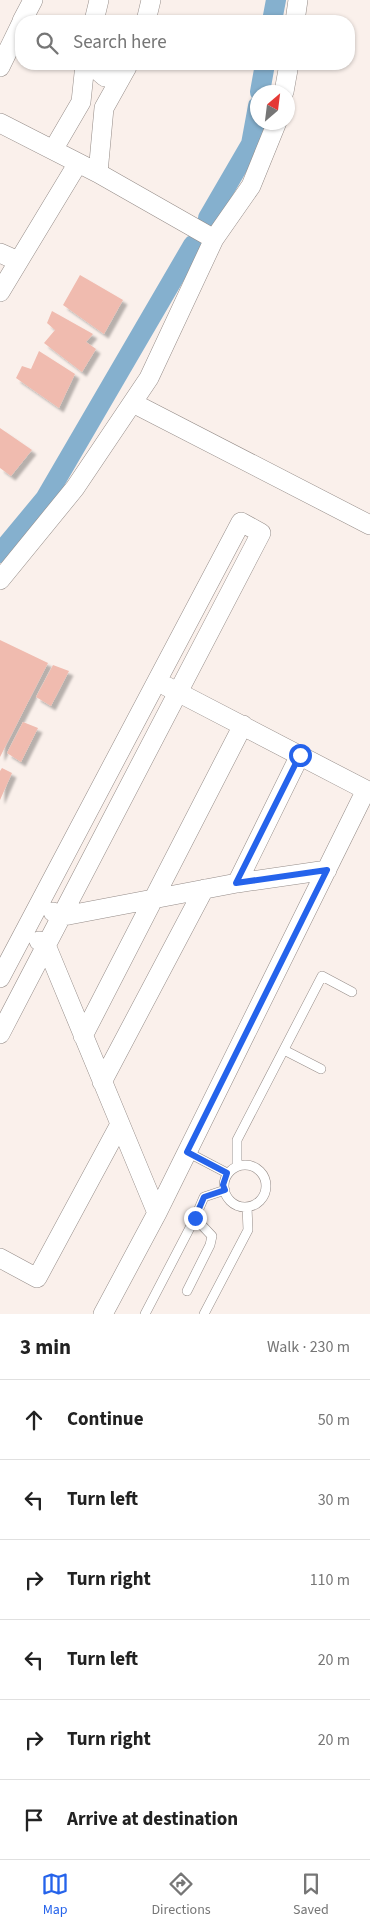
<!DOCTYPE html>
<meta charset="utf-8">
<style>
:root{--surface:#fff;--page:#f2f2f2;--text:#222;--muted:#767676;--line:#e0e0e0;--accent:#2563eb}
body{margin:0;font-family:"Source Sans 3",sans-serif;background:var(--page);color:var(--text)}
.compass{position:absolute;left:250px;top:85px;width:45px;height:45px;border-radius:50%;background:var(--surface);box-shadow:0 1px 4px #0004;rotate:28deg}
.stop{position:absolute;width:15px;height:15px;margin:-11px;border:4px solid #2563eb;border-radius:50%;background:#fff}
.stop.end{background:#2563eb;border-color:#fff;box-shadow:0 1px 5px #0008}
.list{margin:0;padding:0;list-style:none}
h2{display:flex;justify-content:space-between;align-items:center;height:65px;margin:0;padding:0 20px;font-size:21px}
h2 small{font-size:16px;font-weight:400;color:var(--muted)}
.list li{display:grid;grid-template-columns:32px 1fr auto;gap:15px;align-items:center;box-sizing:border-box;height:80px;padding:0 20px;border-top:1px solid var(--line)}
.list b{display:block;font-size:19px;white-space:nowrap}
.list em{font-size:16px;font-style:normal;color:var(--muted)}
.icon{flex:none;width:28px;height:28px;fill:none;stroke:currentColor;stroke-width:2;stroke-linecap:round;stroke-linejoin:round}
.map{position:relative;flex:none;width:370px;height:1314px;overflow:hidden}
.search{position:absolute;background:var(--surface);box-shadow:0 1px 4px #0004;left:15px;right:15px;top:15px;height:55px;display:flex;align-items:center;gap:12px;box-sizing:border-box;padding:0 18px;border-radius:20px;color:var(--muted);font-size:19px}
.sheet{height:545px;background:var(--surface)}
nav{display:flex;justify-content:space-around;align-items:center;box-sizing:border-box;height:70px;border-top:1px solid var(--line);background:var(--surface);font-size:14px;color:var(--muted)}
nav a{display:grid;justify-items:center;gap:2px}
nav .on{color:var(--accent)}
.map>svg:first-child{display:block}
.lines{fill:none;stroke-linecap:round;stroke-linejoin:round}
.canal{stroke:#85b0ce;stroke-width:20}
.building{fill:#f0bbaf;filter:url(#shadow)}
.lane-casing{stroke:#958c88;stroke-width:10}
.street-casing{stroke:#958c88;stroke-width:20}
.lane{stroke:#fff;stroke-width:9}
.street{stroke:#fff;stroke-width:19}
.route{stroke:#2563eb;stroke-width:6}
</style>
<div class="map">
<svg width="370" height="1314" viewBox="0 0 370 1314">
<defs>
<filter id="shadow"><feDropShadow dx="4.5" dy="4.5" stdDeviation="1" flood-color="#0004"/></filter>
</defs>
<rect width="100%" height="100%" fill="#faf0eb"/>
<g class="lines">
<path class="canal" d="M272 21 276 0
M260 92 265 64
M208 218 251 144 258 106
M0 553 45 499 193 245"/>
</g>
<path class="building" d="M80 275 123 300 104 334 63 305Z
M52 311 93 334 86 342 96 349 82 372 44 343 55 330 47 323Z
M39 351 75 374 59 408 16 378 22 366 31 369Z
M0 428 32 450 11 476 0 468Z
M0 640 48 663 0 757Z
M53 665 69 671 51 706 36 697Z
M23 722 38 728 21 762 7 753Z
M2 768 12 773 0 800V771Z"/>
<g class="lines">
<defs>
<path id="lane" d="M284 1050 321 1069
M187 1152 227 1173
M224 1186a21 21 0 1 1 42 0a21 21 0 1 1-42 0Z
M237 1166V1140L322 976 352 992
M187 1291 210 1245 212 1236 195 1218 204 1197 225 1190
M145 1314 195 1218
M204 1314 248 1230 247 1207"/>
<path id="street" d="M22 21 33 0
M94 21 99 0
M146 21 151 0
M295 21 298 0
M90 64 105 77 123 74 127 67
M0 67 21 24
M284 92 289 64
M0 123 98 173 214 239
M53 150 81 102 85 64
M98 173 104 108 123 74
M0 253 18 261
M0 292 78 163
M133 403 370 525
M0 580 75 488 149 378 214 239 251 186 277 122
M237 883 300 755
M53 912 60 916 69 915 237 883 327 870
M39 941 46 945 157 1213
M0 978 241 522 261 533 0 1034
M83 1036 243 725
M102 1082 204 889
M0 1258 37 1278 119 1126
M103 1314 157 1213 366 790 166 686"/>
</defs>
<use href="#lane" class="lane-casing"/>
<use href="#street" class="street-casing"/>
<use href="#lane" class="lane"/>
<use href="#street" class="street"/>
</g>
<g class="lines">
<path class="route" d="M195 1218 204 1197 225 1190 223 1185 227 1173 187 1152 327 870 236 883 300 755"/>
</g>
</svg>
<svg class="compass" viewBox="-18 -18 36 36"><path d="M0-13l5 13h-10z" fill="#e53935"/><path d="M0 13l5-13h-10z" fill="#767676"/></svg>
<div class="stop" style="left:300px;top:755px"></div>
<div class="stop end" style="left:195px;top:1218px"></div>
<div class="search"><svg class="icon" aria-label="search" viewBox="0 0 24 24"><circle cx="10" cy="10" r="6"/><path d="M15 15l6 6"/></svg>Search here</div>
</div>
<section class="sheet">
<h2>3 min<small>Walk · 230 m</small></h2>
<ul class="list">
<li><svg class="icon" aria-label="ahead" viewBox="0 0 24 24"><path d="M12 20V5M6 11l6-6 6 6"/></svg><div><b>Continue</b></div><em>50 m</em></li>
<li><svg class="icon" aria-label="left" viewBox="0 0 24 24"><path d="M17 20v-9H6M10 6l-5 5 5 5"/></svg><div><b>Turn left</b></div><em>30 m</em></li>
<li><svg class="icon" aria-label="right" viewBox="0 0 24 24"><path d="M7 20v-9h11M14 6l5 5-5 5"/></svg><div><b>Turn right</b></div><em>110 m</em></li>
<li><svg class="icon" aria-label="left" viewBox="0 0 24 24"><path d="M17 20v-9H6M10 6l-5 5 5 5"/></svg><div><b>Turn left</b></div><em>20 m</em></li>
<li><svg class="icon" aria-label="right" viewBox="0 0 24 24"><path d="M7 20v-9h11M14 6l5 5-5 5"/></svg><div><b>Turn right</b></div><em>20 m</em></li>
<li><svg class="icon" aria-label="arrive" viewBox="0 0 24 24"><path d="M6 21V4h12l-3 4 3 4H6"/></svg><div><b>Arrive at destination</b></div></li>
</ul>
</section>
<nav>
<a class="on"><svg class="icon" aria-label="map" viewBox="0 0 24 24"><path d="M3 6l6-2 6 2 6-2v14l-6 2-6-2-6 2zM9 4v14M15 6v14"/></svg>Map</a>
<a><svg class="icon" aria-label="directions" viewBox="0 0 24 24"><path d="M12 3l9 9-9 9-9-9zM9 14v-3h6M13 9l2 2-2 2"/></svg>Directions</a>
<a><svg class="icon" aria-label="saved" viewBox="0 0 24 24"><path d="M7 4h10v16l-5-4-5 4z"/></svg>Saved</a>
</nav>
